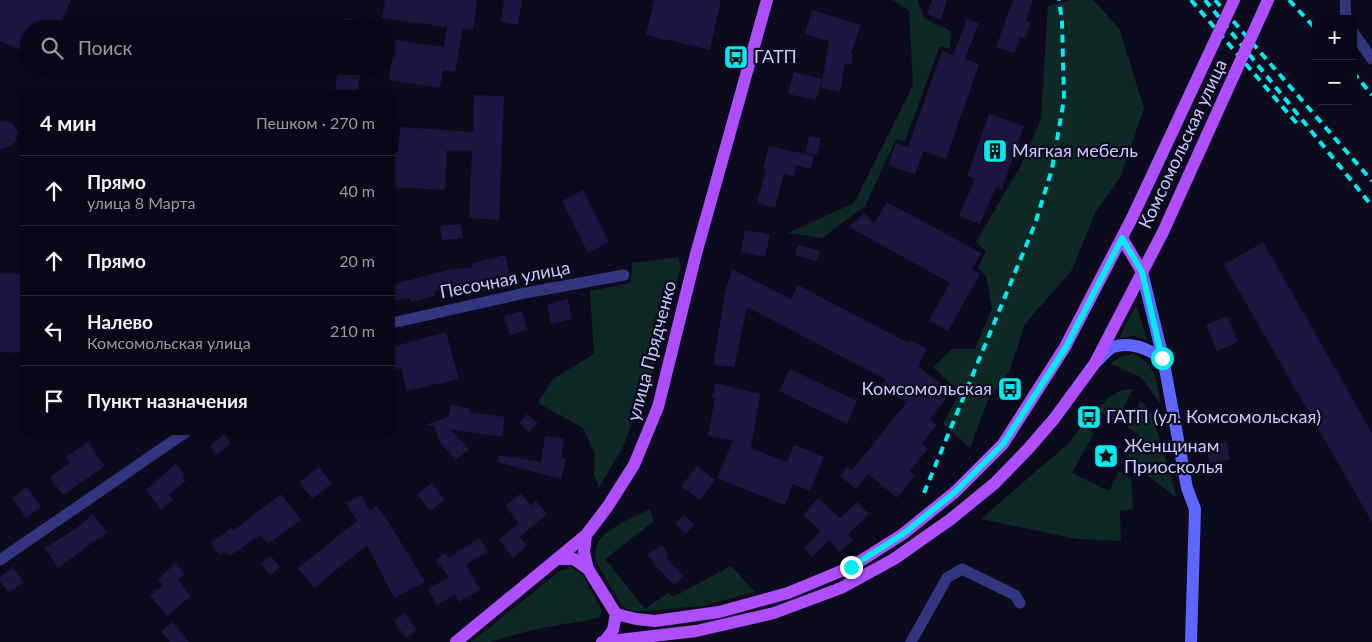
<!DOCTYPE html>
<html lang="ru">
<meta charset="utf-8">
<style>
:root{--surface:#090816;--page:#12111f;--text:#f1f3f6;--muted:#999aa1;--line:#292935}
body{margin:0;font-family:Lato,sans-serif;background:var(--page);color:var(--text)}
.controls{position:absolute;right:15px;top:15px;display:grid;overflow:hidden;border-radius:8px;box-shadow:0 1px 4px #0004}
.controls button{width:45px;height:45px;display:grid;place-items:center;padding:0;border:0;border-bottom:1px solid var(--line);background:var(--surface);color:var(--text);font:25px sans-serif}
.stop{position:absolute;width:15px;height:15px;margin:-11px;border:4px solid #00ecf2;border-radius:50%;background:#fff}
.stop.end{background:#00ecf2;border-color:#fff;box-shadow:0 1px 5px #0008}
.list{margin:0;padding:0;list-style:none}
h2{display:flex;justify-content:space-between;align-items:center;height:65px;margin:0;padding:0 20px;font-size:21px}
h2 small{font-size:16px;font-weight:400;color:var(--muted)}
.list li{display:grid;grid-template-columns:32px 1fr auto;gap:15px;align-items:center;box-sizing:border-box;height:70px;padding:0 20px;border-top:1px solid var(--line)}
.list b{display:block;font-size:19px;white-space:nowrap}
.list p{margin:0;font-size:16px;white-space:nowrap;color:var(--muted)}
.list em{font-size:16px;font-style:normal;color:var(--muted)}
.icon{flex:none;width:28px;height:28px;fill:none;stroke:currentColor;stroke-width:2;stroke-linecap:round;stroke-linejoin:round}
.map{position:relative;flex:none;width:1372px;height:642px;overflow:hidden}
.search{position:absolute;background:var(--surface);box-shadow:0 1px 4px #0004;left:20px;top:20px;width:375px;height:55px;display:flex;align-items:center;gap:12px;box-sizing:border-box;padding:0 18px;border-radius:28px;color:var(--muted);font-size:19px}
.panel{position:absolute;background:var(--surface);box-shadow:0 1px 4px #0004;left:20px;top:90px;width:375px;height:345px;border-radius:8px}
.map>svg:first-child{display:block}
.green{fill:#0d2825}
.building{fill:#1b153f}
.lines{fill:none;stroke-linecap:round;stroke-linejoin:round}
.street{stroke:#32357f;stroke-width:11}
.secondary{stroke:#5e66ff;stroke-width:12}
.primary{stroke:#af4eff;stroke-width:12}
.rail{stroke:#00ecf2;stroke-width:4;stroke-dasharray:8 6;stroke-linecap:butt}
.primary-bridge{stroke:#af4eff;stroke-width:12}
.route{stroke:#00ecf2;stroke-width:6}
.labels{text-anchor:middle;stroke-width:4.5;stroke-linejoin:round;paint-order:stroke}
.poi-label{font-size:18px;fill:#c9c7ff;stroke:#0c0a1d;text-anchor:start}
.street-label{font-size:18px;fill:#c9c7ff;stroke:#0c0a1d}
</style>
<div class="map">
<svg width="1372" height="642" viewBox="0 0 1372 642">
<rect width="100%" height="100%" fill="#0c0a1d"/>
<path class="green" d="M892 0H919L918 2 924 18 951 31 950 49 940 46 905 141 896 139 865 206 822 238 788 233 854 203 913 85 909 10Z
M1071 0H1093L1119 28 1144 108 1120 178 1096 211 1072 270 1025 324 1009 372 988 400 970 448 943 424 960 392 933 367 952 349H975L992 308 986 276 978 268 986 251 976 242 1021 165 1041 119 1048 6Z
M678 257 681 267 654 368 622 449 599 487 594 474 595 454 583 428 538 403 553 379 594 354 590 291 631 283 632 263Z
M1136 305 1147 339 1133 336 1119 338Z
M1134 354C1156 364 1157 383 1161 405L1142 378 1111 364C1118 357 1125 355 1134 354Z
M1128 389H1133L1116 422 1105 416 1099 409C1106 398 1115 392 1128 389Z
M1141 401 1153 416 1177 498 1126 459 1139 435 1127 427Z
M1083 424 1094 433 1072 473 1109 491 1119 471 1131 479 1133 509 1120 511 1121 541 1077 539 981 519 1069 443Z
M650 509 654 521 605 559 645 609 668 593 673 597 731 566 755 592 702 606 635 612 623 607 597 564 595 554 598 542 604 535 619 524Z
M572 568 582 574 602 610 599 618 537 629 489 642H471L561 570Z"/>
<path class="building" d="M0 0H71L58 29H29V54L0 41Z
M385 0H477L473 30 463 29 455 72 443 70 440 88 389 80 395 40 444 47 447 27 382 18Z
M504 0H522L518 25 501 22Z
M654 0H721L710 50 646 35Z
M932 0H947L941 19 927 14Z
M1013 0H1033L1026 21 1031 22 1025 39 1020 37 1014 53 996 47Z
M812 10 861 25 851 53 853 54 851 65 845 64 840 92 821 88 829 41 805 34Z
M344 18 375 22V29H343Z
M967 19 979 23 965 59 979 64 946 159 923 151 915 175 888 165 896 143 908 147 942 51 953 55Z
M338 66H361L358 92H335Z
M794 72 822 79 816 100 788 94Z
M474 95 504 96 499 220 469 218 472 151 447 150 445 190 392 187V152H398L400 127 473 132Z
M989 114 1024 126 1002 189 996 187 980 224 959 216 975 179 967 176Z
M0 121 12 123 18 132 16 141 12 145 0 149Z
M809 136 821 138 817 155 806 153Z
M769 146 814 156 811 169 796 165 794 176 784 173 775 208 757 203 766 169H763Z
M583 190 609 242 588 253 562 201Z
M887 202 981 253 972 269 980 274 948 331 929 320 950 283 849 227 864 213 874 223Z
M461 224 463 238 442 240 440 226Z
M745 230 770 235 765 257 741 252Z
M1263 242 1372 433V522L1224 265Z
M798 245 820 251 817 261 795 255Z
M505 255 512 283 479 292 477 286 434 291 435 296 411 302 410 298 392 301V285L447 270 472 267V263Z
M732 269 791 299 798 285 908 343 910 340 927 349 918 366 951 392 930 419 937 425 922 443 928 449 910 471 915 475 897 498 868 474 856 489 840 476 847 467 852 470 907 402 880 388 885 379 747 307 734 367 713 365 725 292Z
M0 273 22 274V353L0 352Z
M568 299 572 319 551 324 547 304Z
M522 311 527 330 510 335 504 316Z
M1227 316 1238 342 1217 351 1206 325Z
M446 332 459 379 407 391 401 368 394 370 392 363V347Z
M790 369 857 401 847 424 779 391Z
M715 383 760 394 751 448 787 462 794 445 824 457 810 491 793 484 785 505 717 478 733 440 708 436 715 398H712Z
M451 404 470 409V412L505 417 502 437 450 429 469 449 456 460 440 443 434 426 425 425 448 417Z
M527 414 538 423 529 432 519 423Z
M224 434 231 443 217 455 210 446Z
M545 436 564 439 561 458 566 459 561 479 497 462 499 455 541 462Z
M88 442 105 466 63 495 50 477 70 463 66 457Z
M1227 442 1230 459 1210 463 1206 446Z
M176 463 185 476 183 478 186 481 169 494 173 500 161 510 146 490Z
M697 466 715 480 700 500 681 486Z
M319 467 332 483 312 499 299 482Z
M432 483 445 500 430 511 417 494Z
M27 487 41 507 26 518 12 498Z
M521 493 531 506 536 501 547 514 520 537 527 546 513 558 499 540 519 523 505 506Z
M281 494 301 520 268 544 260 535 230 556 226 551 220 555 211 543 231 528 233 531Z
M361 495 370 511 376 506 386 518 425 582 394 598 367 545 314 588 298 568 357 521 346 503Z
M818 498 840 518 857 502 869 514 848 534 853 540 840 552 829 540 812 557 804 548 821 531 803 515Z
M93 514 107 532 58 568 45 548 75 529Z
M684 515 695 525 685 534 675 523Z
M479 538 488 551 466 565 480 590 459 602 455 595 437 605 428 589 449 577 436 560 445 553 449 558Z
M662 545 669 556 666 558 684 576 674 585 654 564 648 554Z
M271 556 280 567 270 575 261 564Z
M176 563 185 574 178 580 191 596 167 616 150 596 163 585 158 579Z
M13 567 24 582 9 593 0 581V577Z
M404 613 417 630 406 638 394 621Z
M172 622 189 642H170L161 631Z"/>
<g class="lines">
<path class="street" d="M1345 0 1346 19
M1353 32 1372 59
M392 323 525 293 624 275
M0 560 186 432
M911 642 947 578 962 569 1015 595 1020 603"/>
<path class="secondary" d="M1142 272 1163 358 1187 488 1195 509 1191 642
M1097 361C1102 357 1107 349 1113 347 1131 341 1147 349 1163 358"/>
<path class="primary" d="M1122 238 1142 272
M586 535 584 552 588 569 616 614 613 630 604 642
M557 559H574L588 569
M616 614 636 619 655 621 719 612 788 593 851 567 903 534 955 492 1003 444 1065 347 1132 218
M456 642 586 535 608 506 634 465 658 407 696 254 767 0
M602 642 696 631 774 613 841 588 894 559 951 519 995 483 1028 449 1054 419 1095 363 1163 232"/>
<path class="rail" d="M1191 0 1299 126
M1205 0 1372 206
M1215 0 1372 181
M1289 0 1316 29
M1353 72 1372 95
M924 493 1035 224 1052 169 1064 99 1062 21 1059 0"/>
<path class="primary-bridge" d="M1132 218 1234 0
M1163 232 1268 0"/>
</g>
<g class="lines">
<path class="route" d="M851 567 903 534 955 492 1003 444 1066 347 1122 238 1142 272 1162 358"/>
</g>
<defs>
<symbol id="bus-square" viewBox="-11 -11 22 22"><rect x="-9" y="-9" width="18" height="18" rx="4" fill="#00ecf2" stroke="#0c0a1d"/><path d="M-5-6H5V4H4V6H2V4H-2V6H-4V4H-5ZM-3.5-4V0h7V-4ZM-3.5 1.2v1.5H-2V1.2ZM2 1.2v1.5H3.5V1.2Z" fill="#111"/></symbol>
<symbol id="building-square" viewBox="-11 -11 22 22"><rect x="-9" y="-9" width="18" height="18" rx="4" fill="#00ecf2" stroke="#0c0a1d"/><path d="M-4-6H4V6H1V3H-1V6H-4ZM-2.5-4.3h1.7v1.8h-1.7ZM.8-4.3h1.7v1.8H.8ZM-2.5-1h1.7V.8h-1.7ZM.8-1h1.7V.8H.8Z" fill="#111"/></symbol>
<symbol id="sight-square" viewBox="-11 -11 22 22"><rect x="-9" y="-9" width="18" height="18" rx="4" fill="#00ecf2" stroke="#0c0a1d"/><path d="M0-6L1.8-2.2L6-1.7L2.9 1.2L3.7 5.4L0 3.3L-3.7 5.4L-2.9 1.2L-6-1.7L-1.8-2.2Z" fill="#111"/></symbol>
</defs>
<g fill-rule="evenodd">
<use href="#bus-square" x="722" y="43" width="28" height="28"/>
<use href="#building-square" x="981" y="137" width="28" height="28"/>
<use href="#bus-square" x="996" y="375" width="28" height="28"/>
<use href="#bus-square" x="1075" y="403" width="28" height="28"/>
<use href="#sight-square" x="1092" y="442" width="28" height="28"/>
</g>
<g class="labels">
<g class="poi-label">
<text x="754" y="63">ГАТП</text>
<text x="1012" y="157">Мягкая мебель</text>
<text x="992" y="395" text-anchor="end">Комсомольская</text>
<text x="1106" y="423">ГАТП (ул. Комсомольская)</text>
<text x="1124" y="452">Женщинам<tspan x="1124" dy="21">Приосколья</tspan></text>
</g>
<g class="street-label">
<text transform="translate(1183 144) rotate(-65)" y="6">Комсомольская улица</text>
<text transform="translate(505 280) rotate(-11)" y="6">Песочная улица</text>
<text transform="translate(652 351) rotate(-75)" y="6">улица Прядченко</text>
</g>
</g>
</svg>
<div class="controls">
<button>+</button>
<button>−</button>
</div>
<div class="stop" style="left:1162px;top:358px"></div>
<div class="stop end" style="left:851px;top:567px"></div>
<div class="search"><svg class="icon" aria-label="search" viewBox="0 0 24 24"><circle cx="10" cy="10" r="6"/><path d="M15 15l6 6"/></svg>Поиск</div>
<section class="panel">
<h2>4 мин<small>Пешком · 270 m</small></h2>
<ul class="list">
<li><svg class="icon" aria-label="ahead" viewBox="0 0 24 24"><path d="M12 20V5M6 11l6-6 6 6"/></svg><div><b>Прямо</b><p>улица 8 Марта</p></div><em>40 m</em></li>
<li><svg class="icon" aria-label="ahead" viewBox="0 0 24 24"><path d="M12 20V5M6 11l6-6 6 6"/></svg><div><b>Прямо</b></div><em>20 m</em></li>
<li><svg class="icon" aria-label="left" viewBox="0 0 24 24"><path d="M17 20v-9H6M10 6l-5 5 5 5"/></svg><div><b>Налево</b><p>Комсомольская улица</p></div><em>210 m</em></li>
<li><svg class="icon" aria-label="arrive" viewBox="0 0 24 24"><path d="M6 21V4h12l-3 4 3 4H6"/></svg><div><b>Пункт назначения</b></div></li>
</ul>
</section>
</div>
